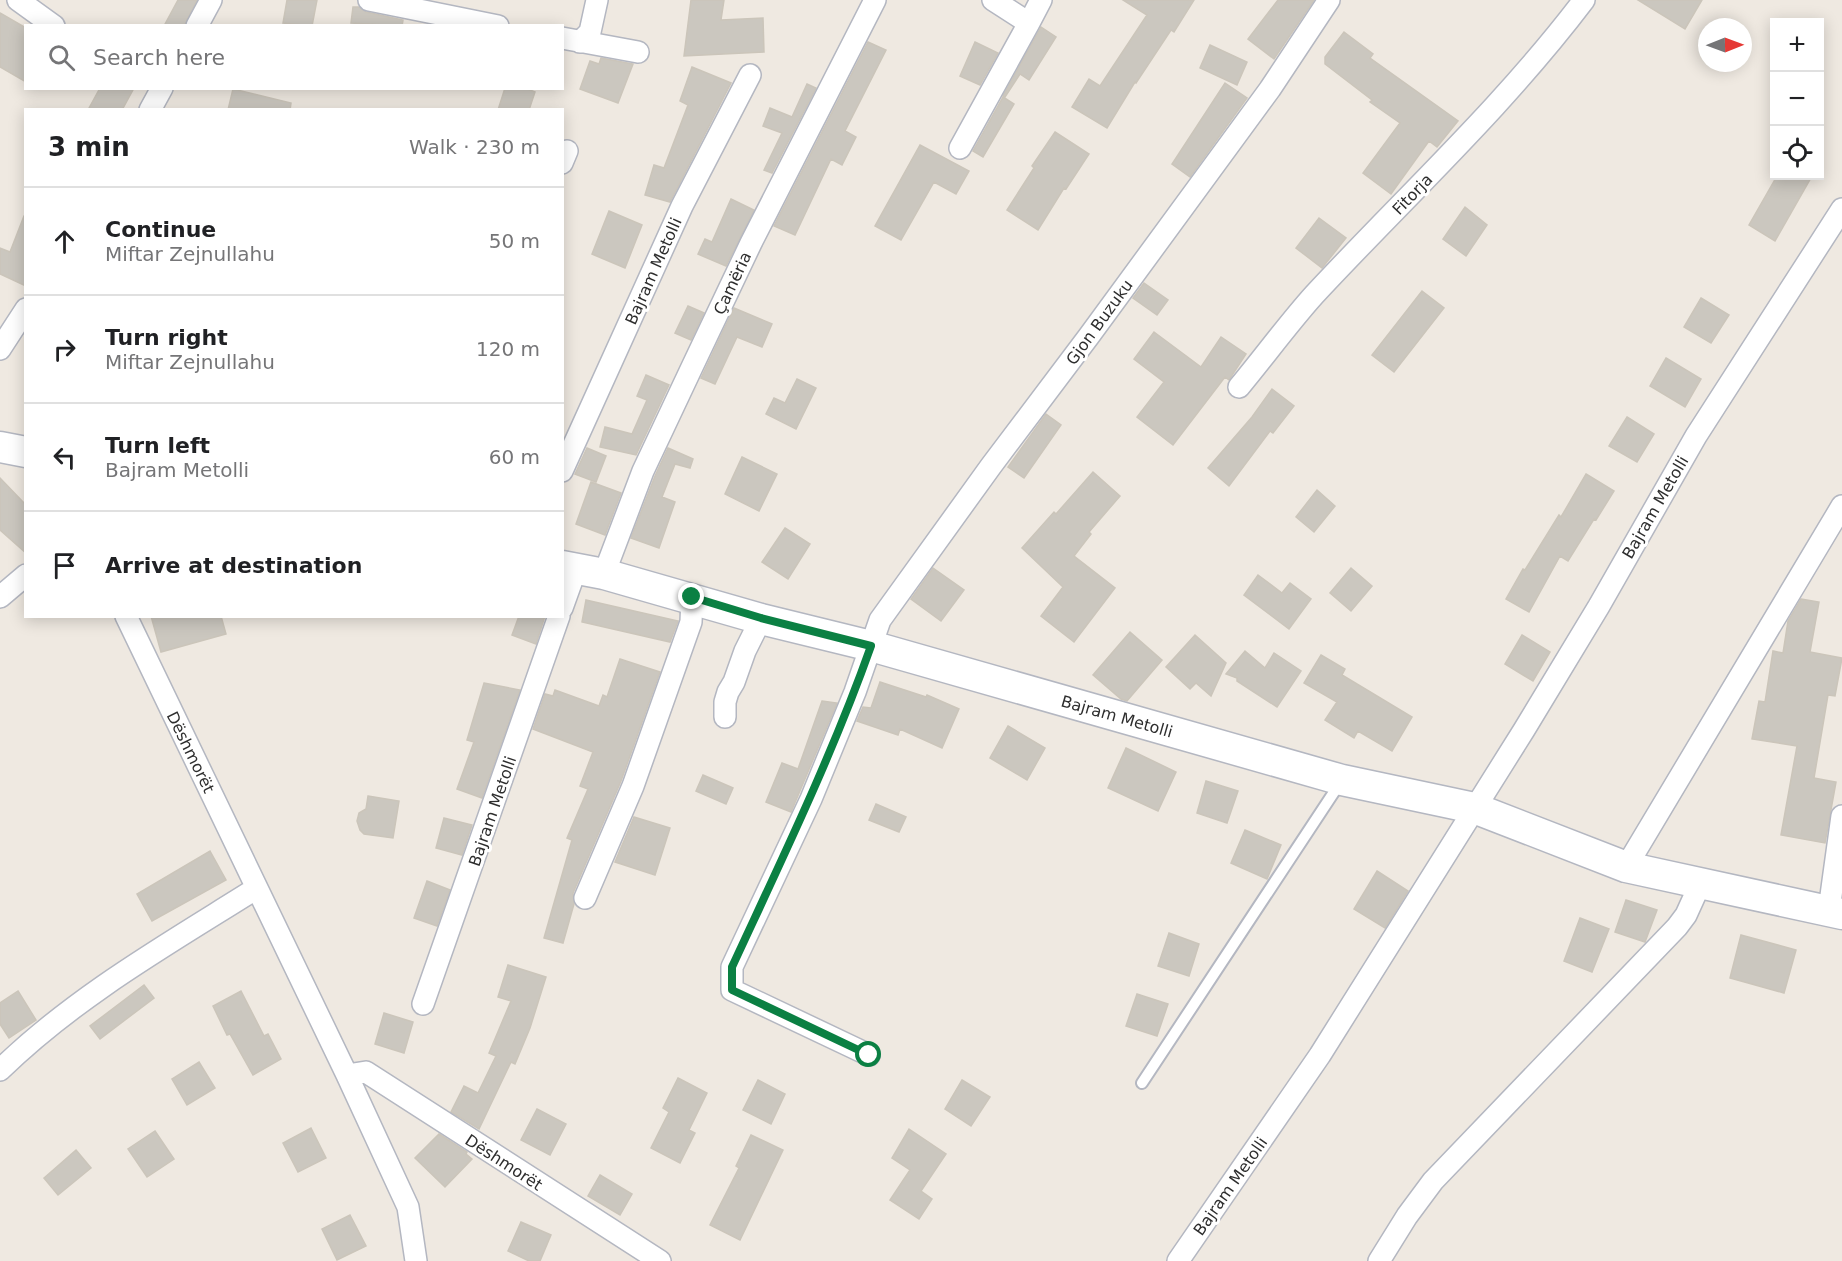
<!DOCTYPE html>
<meta charset="utf-8">
<style>
:root{--surface:#fff;--page:#f2f2f2;--text:#202124;--muted:#757577;--line:#e0e0e0}
body{margin:0;font-family:"DejaVu Sans",sans-serif;background:var(--page);color:var(--text)}
.controls{position:absolute;right:18px;top:18px;display:grid;overflow:hidden;border-radius:0px;box-shadow:0 3px 15px #0003}
.controls button{width:54px;height:54px;display:grid;place-items:center;padding:0;border:0;border-bottom:2px solid var(--line);background:var(--surface);color:var(--text);font:30px sans-serif}
.compass{position:absolute;left:1698px;top:18px;width:54px;height:54px;border-radius:50%;background:var(--surface);box-shadow:0 3px 15px #0003;rotate:89deg}
.stop{position:absolute;width:18px;height:18px;margin:-14px;border:4px solid #0b8043;border-radius:50%;background:#fff}
.stop.end{background:#0b8043;border-color:#fff;box-shadow:0 2px 6px #0008}
.list{margin:0;padding:0;list-style:none}
h2{display:flex;justify-content:space-between;align-items:center;height:78px;margin:0;padding:0 24px;font-size:26px}
h2 small{font-size:20px;font-weight:400;color:var(--muted)}
.list li{display:grid;grid-template-columns:39px 1fr auto;gap:18px;align-items:center;box-sizing:border-box;height:108px;padding:0 24px;border-top:2px solid var(--line)}
.list b{display:block;font-size:22px;white-space:nowrap}
.list p{margin:0;font-size:20px;white-space:nowrap;color:var(--muted)}
.list em{font-size:20px;font-style:normal;color:var(--muted)}
.icon{flex:none;width:33px;height:33px;fill:none;stroke:currentColor;stroke-width:2;stroke-linecap:round;stroke-linejoin:round}
.map{position:relative;flex:none;width:1842px;height:1261px;overflow:hidden}
.search{position:absolute;background:var(--surface);box-shadow:0 3px 15px #0003;left:24px;top:24px;width:540px;height:66px;display:flex;align-items:center;gap:15px;box-sizing:border-box;padding:0 21px;border-radius:0px;color:var(--muted);font-size:22px}
.panel{position:absolute;background:var(--surface);box-shadow:0 3px 15px #0003;left:24px;top:108px;width:540px;height:510px;border-radius:0px}
.map>svg:first-child{display:block}
.building{fill:#cbc7bf;stroke:#cbc5ba;stroke-width:1.5}
.lines{fill:none;stroke-linecap:round;stroke-linejoin:round}
.lane-casing{stroke:#b4b7c1;stroke-width:14}
.street-casing{stroke:#b4b7c1;stroke-width:24}
.secondary-casing{stroke:#b4b7c1;stroke-width:33}
.lane{stroke:#fff;stroke-width:10}
.street{stroke:#fff;stroke-width:21}
.secondary{stroke:#fff;stroke-width:30}
.route{stroke:#0b8043;stroke-width:8}
.labels{text-anchor:middle;stroke-width:6;stroke-linejoin:round;paint-order:stroke}
.street-label{font-size:16px;fill:#2e2e2e;stroke:#fff}
</style>
<div class="map">
<svg width="1842" height="1261" viewBox="0 0 1842 1261">
<rect width="100%" height="100%" fill="#efe9e1"/>
<path class="building" d="M178 0H197L184 26H164Z
M287 0H317L312 26 283 23Z
M691 0H724L721 20 763 18 764 52 684 56Z
M1123 0H1194L1174 32 1171 30 1136 83 1135 82 1107 128 1072 107 1089 79 1100 86 1147 15Z
M1278 0H1314L1274 59 1248 39Z
M1638 0H1702L1685 29Z
M353 7H359L366 12 403 20 402 26 351 23Z
M0 13 26 28V82L0 67Z
M1041 27 1056 37 1029 80 1020 74 1005 97 1003 96Z
M1344 32 1373 54 1370 58 1458 121 1437 147 1429 141 1391 194 1363 173 1400 123 1370 102 1372 100 1325 64V57Z
M868 42 886 50 845 131 856 137 842 165 831 159 795 235 774 226Z
M975 42 998 53 980 85 960 76Z
M1210 45 1247 62 1237 85 1200 68Z
M601 58 633 64 618 103 580 89 590 61 599 64Z
M692 67 731 83 670 202 645 195 654 165 664 168 688 105 680 101Z
M1225 83 1247 98 1190 177 1172 164Z
M807 84 816 88 772 173 764 170 782 133 763 126 770 108 792 117Z
M100 88H134L122 110H88Z
M505 88H525L535 92 529 110H498Z
M233 89 291 103 290 110H228Z
M1003 97 1014 104 983 157 973 151Z
M1055 132 1089 154 1066 189 1064 188 1038 230 1007 210 1034 168 1032 166Z
M920 145 969 171 956 194 934 182 901 240 875 226Z
M1777 176H1812L1775 241 1749 225Z
M731 199 754 210 726 266 698 254 705 239 712 242Z
M1465 207 1487 225 1466 256 1443 239Z
M609 211 642 225 625 268 592 254Z
M24 216H26V286L0 274V248L10 252Z
M1319 218 1346 238 1322 268 1296 248Z
M1144 283 1168 300 1157 315 1133 298Z
M1422 291 1444 308 1394 372 1372 355Z
M1701 298 1729 315 1711 343 1684 327Z
M688 306 704 313 691 340 675 333Z
M734 308 772 324 762 347 737 337 715 384 701 378Z
M1154 332 1201 367 1221 337 1246 354 1229 380 1225 377 1173 445 1137 417 1164 382 1134 359Z
M1666 358 1701 379 1685 407 1650 386Z
M646 375 669 385 636 455 600 447 605 427 632 434 647 400 637 396Z
M797 379 816 388 796 429 766 414 774 398 785 403Z
M1272 389 1294 406 1273 433 1270 431 1229 486 1208 468 1252 417Z
M1046 414 1061 425 1024 478 1008 467Z
M1627 417 1654 434 1637 462 1609 446Z
M587 448 606 456 596 482 575 474Z
M668 448 693 459 690 468 675 464 662 497 675 502 659 548 631 538 655 476Z
M742 457 777 474 759 511 725 494Z
M1093 472 1120 496 1089 532 1091 534 1074 556 1115 588 1074 642 1041 616 1063 587 1022 548 1054 512 1056 514Z
M1586 474 1614 491 1596 520 1594 519 1568 561 1560 556 1529 612 1506 599 1523 569 1525 570 1559 515 1561 517Z
M0 478 26 505V553L0 530Z
M591 482 621 493 605 535 576 524Z
M1317 490 1335 506 1314 532 1296 517Z
M785 528 810 544 788 579 762 562Z
M933 568 964 590 941 621 911 599Z
M1351 568 1372 586 1351 611 1330 593Z
M1258 575 1282 593 1290 583 1311 599 1289 629 1244 595Z
M1801 599 1819 602 1810 652 1842 658 1835 696 1828 695 1814 778 1836 782 1825 843 1781 835 1797 746 1752 739 1759 701 1765 702 1773 651 1783 653 1788 621Z
M586 600 678 621 670 642 582 622Z
M151 616H221L226 634 161 652Z
M519 616H545L536 644 512 635Z
M1130 632 1162 660 1127 701 1121 699 1093 675Z
M1195 635 1226 663 1211 696 1196 683 1190 689 1166 667Z
M1522 635 1550 652 1533 681 1505 664Z
M1245 651 1265 668 1274 653 1301 671 1277 707 1237 681V678L1226 674Z
M1321 655 1345 669 1342 675 1412 717 1392 751 1358 731 1354 738 1325 720 1337 702 1304 683Z
M620 659 660 672 621 781 573 893 574 904 563 943 544 938 572 840 567 838 588 789 580 786 593 752 533 729 545 694 553 696 555 690 599 706 603 695 607 697Z
M880 682 926 697 927 695 959 709 942 748 900 729 898 735 857 721 863 707 871 708Z
M484 683 520 690 482 798 457 789 474 742 467 740Z
M822 701 837 703 791 812 766 802 782 763 798 769Z
M1008 726 1045 748 1027 780 990 758Z
M1126 748 1176 772 1158 811 1108 788Z
M703 775 733 788 726 804 696 791Z
M1206 781 1238 791 1227 823 1197 813Z
M368 796 399 801 393 838 364 834 360 830 357 821 359 813 366 809Z
M876 804 906 817 899 832 869 820Z
M634 817 670 828 655 875 615 862Z
M444 818 472 825 462 855 436 848Z
M1245 830 1281 845 1267 879 1231 863Z
M210 851 226 880 152 921 137 894Z
M1377 871 1408 891 1385 928 1354 909Z
M427 881 450 890 437 926 414 918Z
M1626 900 1657 910 1645 942 1615 932Z
M1580 918 1609 929 1592 972 1564 961Z
M1169 933 1199 944 1189 976 1158 966Z
M1741 935 1796 950 1784 993 1730 978Z
M508 965 546 977 530 1028 515 1064 511 1062 479 1129 451 1112 464 1086 478 1093 496 1056 489 1053 511 1001 498 997Z
M144 985 154 998 100 1039 90 1026Z
M18 991 36 1020 9 1038 0 1024V1003Z
M241 991 264 1036 268 1034 281 1059 253 1075 230 1034 227 1035 213 1006Z
M1137 994 1168 1004 1157 1036 1126 1026Z
M384 1013 413 1022 404 1053 375 1044Z
M199 1062 215 1088 187 1105 172 1079Z
M678 1078 707 1093 689 1130 695 1133 680 1163 651 1148 669 1112 663 1108Z
M758 1080 785 1094 771 1124 743 1110Z
M962 1080 990 1097 971 1126 945 1109Z
M537 1109 566 1124 550 1155 521 1140Z
M311 1128 326 1158 298 1172 283 1143Z
M909 1129 946 1154 921 1191 932 1199 919 1219 890 1200 910 1170 892 1158Z
M155 1131 174 1159 147 1177 128 1149Z
M439 1134 467 1152 466 1154 472 1159 445 1187 415 1158Z
M751 1135 783 1150 740 1240 710 1225 739 1168 736 1166Z
M76 1150 91 1168 58 1195 44 1178Z
M600 1175 632 1194 620 1215 588 1196Z
M350 1215 366 1246 337 1260 322 1229Z
M521 1222 551 1235 540 1261H529L508 1251Z"/>
<g class="lines">
<defs>
<path id="lane" d="M1142 1083 1340 783"/>
<path id="street" d="M18 0 54 26
M369 0 498 26
M1029 23 1041 0
M197 26 211 0
M562 38 638 52
M580 42 590 32 597 0
M150 110 162 88
M960 148 1029 23 993 0
M562 163 567 151
M0 349 26 309
M1239 387C1264 357 1288 324 1314 295 1405 197 1503 107 1584 0
M562 471 682 206 750 75
M604 574 643 471 693 365 751 243 875 0
M0 597 26 575
M562 608 576 569
M126 616 347 1075 408 1207 416 1261
M725 717V702L728 692 734 682 745 651 761 619
M1626 867 1842 506
M585 898 633 786 691 622 692 597
M1829 910 1842 816
M423 1004 559 616
M869 1055 732 990V967L811 799 855 692 880 620 991 466 1089 336 1270 89 1329 0
M0 1070C76 996 168 944 257 888
M347 1075 366 1072 660 1261
M1178 1261 1320 1055 1524 730 1599 606 1696 436 1842 209
M1379 1261 1407 1216 1433 1181 1677 927 1686 915 1701 882"/>
<path id="secondary" d="M0 447 26 452
M562 566 604 574 761 619 871 646 1342 780 1474 808 1626 867 1842 914"/>
</defs>
<use href="#lane" class="lane-casing"/>
<use href="#street" class="street-casing"/>
<use href="#secondary" class="secondary-casing"/>
<use href="#lane" class="lane"/>
<use href="#street" class="street"/>
<use href="#secondary" class="secondary"/>
</g>
<g class="lines">
<path class="route" d="M692 597 761 618 871 646C832 756 781 861 732 967V990L869 1055"/>
</g>
<g class="labels">
<g class="street-label">
<text transform="translate(1412 194) rotate(-46)" y="6">Fitorja</text>
<text transform="translate(653 271) rotate(-66)" y="6">Bajram Metolli</text>
<text transform="translate(732 283) rotate(-65)" y="6">Çamëria</text>
<text transform="translate(1099 322) rotate(-54)" y="6">Gjon Buzuku</text>
<text transform="translate(1655 507) rotate(-60)" y="6">Bajram Metolli</text>
<text transform="translate(1117 716) rotate(16)" y="6">Bajram Metolli</text>
<text transform="translate(191 752) rotate(64)" y="6">Dëshmorët</text>
<text transform="translate(492 811) rotate(-71)" y="6">Bajram Metolli</text>
<text transform="translate(504 1162) rotate(33)" y="6">Dëshmorët</text>
<text transform="translate(1230 1186) rotate(-55)" y="6">Bajram Metolli</text>
</g>
</g>
</svg>
<div class="controls">
<button>+</button>
<button>−</button>
<button><svg class="icon" aria-label="locate" viewBox="0 0 24 24"><circle cx="12" cy="12" r="6"/><path d="M12 2v4M12 18v4M2 12h4M18 12h4"/></svg></button>
</div>
<svg class="compass" viewBox="-18 -18 36 36"><path d="M0-13l5 13h-10z" fill="#e53935"/><path d="M0 13l5-13h-10z" fill="#757577"/></svg>
<div class="stop" style="left:869px;top:1055px"></div>
<div class="stop end" style="left:692px;top:597px"></div>
<div class="search"><svg class="icon" aria-label="search" viewBox="0 0 24 24"><circle cx="10" cy="10" r="6"/><path d="M15 15l6 6"/></svg>Search here</div>
<section class="panel">
<h2>3 min<small>Walk · 230 m</small></h2>
<ul class="list">
<li><svg class="icon" aria-label="ahead" viewBox="0 0 24 24"><path d="M12 20V5M6 11l6-6 6 6"/></svg><div><b>Continue</b><p>Miftar Zejnullahu</p></div><em>50 m</em></li>
<li><svg class="icon" aria-label="right" viewBox="0 0 24 24"><path d="M7 20v-9h11M14 6l5 5-5 5"/></svg><div><b>Turn right</b><p>Miftar Zejnullahu</p></div><em>120 m</em></li>
<li><svg class="icon" aria-label="left" viewBox="0 0 24 24"><path d="M17 20v-9H6M10 6l-5 5 5 5"/></svg><div><b>Turn left</b><p>Bajram Metolli</p></div><em>60 m</em></li>
<li><svg class="icon" aria-label="arrive" viewBox="0 0 24 24"><path d="M6 21V4h12l-3 4 3 4H6"/></svg><div><b>Arrive at destination</b></div></li>
</ul>
</section>
</div>
